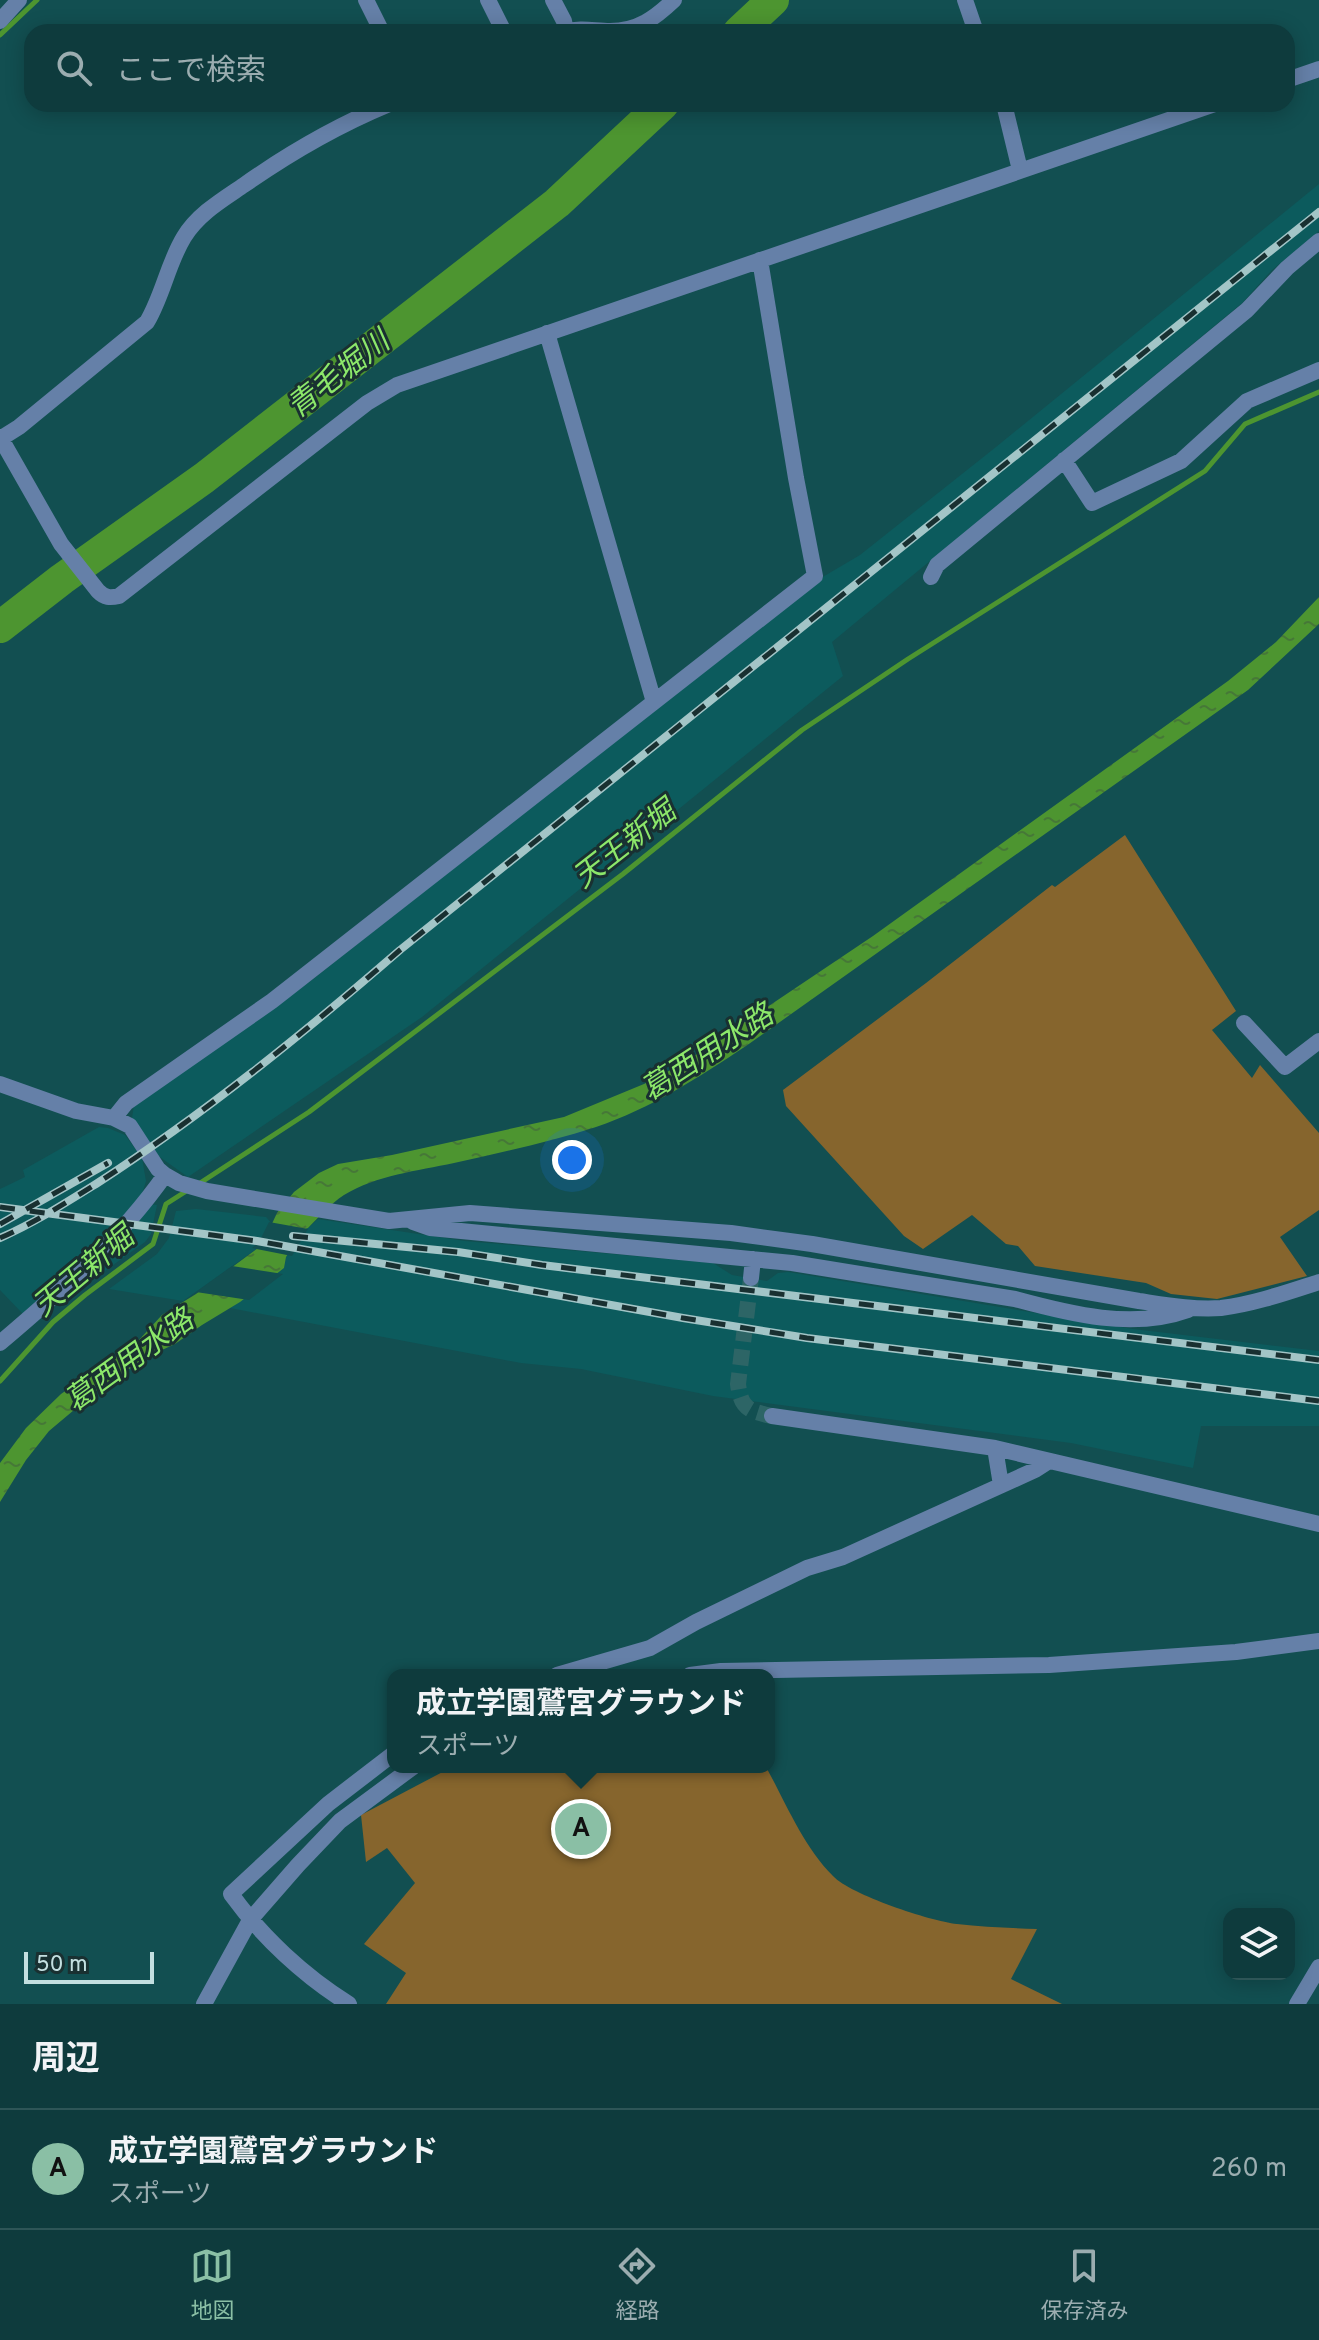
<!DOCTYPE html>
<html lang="ja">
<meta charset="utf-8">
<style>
:root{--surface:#0e3b3d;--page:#174244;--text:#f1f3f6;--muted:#9badb0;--line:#2e5557;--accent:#8abfa5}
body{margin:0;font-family:Overpass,"Noto Sans JP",sans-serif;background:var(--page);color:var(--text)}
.controls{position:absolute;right:24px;bottom:24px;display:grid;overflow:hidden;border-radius:16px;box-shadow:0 4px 20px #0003}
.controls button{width:72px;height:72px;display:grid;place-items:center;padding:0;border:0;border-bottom:2px solid var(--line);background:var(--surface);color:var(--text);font:40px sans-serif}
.scale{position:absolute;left:24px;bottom:20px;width:130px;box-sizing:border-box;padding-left:8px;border:4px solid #c3dfe0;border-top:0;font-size:22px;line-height:28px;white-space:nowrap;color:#c3dfe0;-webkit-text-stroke:6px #193031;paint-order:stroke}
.you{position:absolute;left:572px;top:1160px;width:28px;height:28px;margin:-20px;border:6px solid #fff;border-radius:50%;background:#1a73e8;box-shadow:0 0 0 12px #1a73e833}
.badge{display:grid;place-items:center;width:52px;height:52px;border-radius:50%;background:var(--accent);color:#111;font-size:26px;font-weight:700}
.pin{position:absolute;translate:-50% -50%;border:4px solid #fff;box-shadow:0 2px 8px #0006}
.popup{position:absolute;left:387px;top:1669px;width:388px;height:104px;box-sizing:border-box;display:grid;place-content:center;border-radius:16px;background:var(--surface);filter:drop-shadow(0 2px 6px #0005);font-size:26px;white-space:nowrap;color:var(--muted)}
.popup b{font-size:30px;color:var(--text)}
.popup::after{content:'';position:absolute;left:50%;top:100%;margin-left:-16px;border:16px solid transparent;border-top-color:var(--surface)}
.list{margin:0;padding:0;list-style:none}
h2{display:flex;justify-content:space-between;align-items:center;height:104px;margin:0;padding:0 32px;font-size:34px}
h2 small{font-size:26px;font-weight:400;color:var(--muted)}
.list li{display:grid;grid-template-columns:52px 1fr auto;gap:24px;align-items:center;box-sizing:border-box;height:120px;padding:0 32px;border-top:2px solid var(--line)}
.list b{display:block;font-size:30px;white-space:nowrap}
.list p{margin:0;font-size:26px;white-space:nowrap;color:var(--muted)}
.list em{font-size:26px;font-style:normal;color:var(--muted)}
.icon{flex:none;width:44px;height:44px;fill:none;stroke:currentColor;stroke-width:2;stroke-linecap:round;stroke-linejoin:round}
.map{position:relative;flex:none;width:1319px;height:2004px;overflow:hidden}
.search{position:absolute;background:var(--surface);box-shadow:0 4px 20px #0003;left:24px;right:24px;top:24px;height:88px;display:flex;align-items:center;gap:20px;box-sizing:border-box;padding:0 28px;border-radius:24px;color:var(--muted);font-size:30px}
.sheet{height:224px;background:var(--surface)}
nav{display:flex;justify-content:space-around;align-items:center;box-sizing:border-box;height:112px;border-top:2px solid var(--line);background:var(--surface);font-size:22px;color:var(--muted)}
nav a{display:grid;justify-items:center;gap:4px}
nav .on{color:var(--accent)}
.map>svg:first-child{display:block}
.built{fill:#0c5b5d}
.pitch{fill:#86652d}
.water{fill:url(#water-ripples)}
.pier{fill:#124f51}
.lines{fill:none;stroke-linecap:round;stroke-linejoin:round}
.stream{stroke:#4d9530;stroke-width:5}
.river{stroke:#4d9530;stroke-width:32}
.minor-tunnel{stroke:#2d6566;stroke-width:16;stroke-dasharray:16 8;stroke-linecap:butt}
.minor{stroke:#6580a8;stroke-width:16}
.rail-casing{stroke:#a3c5c7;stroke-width:8}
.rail{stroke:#193031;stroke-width:5;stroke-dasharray:15;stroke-linecap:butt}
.labels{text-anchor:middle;stroke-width:6;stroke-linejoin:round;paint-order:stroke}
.water-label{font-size:30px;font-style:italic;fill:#8ce76a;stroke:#193031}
</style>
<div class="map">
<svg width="1319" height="2004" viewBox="0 0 1319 2004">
<defs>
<pattern id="water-ripples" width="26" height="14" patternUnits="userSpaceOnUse" patternTransform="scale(2)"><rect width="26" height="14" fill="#4d9530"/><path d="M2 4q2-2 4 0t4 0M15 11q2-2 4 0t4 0" fill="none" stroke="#467837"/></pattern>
</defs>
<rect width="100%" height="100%" fill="#124f51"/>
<path class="built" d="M1319 184V231L1272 270 1242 303 832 642 843 676 422 1017 188 1177 157 1155 132 1118 134 1105 312 980 821 578 860 555 996 447Z
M99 1127 108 1128 125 1135 142 1158 146 1181 142 1194 137 1203 63 1280 23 1314 0 1290V1189L25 1177 23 1170Z
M150 1204 157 1205 151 1234 145 1242 91 1281 79 1280Z
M196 1209 266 1217 273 1225 262 1245 183 1301 109 1289 157 1254 169 1238 176 1211Z
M318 1219 465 1241 713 1263 732 1275 767 1281 778 1273 788 1272 1133 1329 1319 1351V1426H1201L1193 1468 1071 1443 713 1396 581 1369 521 1363 230 1308 284 1268 286 1257 303 1230 308 1228Z"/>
<path class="pitch" d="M1125 835 1236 1011 1212 1030 1252 1078 1260 1065 1319 1133V1210L1280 1237 1307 1276 1217 1299 1171 1294 1146 1283 1035 1266 1018 1246 1006 1244 972 1215 923 1249 904 1236 786 1106 783 1090 926 983 1052 885 1055 887Z
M452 1767H766C786 1803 803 1846 833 1876 851 1895 930 1921 957 1924 983 1927 1010 1928 1037 1929L1011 1979 1062 2004H386L406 1973 364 1944 415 1883 387 1848 366 1862 361 1815Z"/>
<path class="water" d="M1319 597V624L1248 690 746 1046C699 1077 650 1109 596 1127 550 1142 502 1152 454 1163 417 1171 377 1175 344 1195 330 1204 319 1217 308 1228L303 1230 286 1257 284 1268 240 1302 202 1325 175 1344 149 1356 99 1389 49 1431 26 1460 0 1502V1463L26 1428 61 1394 138 1341 162 1315 196 1294 262 1245 277 1213 294 1192 319 1173 338 1164 392 1155 564 1117 644 1084 682 1064 873 936 1228 681 1276 642Z"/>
<path class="pier" d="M269 1222 308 1229 292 1256 252 1248 259 1242Z
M232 1266 283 1274 249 1300 196 1292Z"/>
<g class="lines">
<path class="stream" d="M0 35 37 0
M197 1185 309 1112 623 874 802 730 908 659 1205 471 1245 424 1319 392
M0 1381 53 1322 85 1295 153 1244 166 1204 188 1190"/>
<path class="river" d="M739 32 773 0
M0 627 62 579 204 478 557 203 663 104"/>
<path class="minor-tunnel" d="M751 1278 738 1384C741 1409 749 1411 772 1416"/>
<path class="minor" d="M366 0 382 32
M488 0 504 32
M553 0 564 21 566 31
M965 0 976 32
M0 21 19 0
M565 32C581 27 594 31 610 31 638 31 655 18 674 0
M1287 80 1319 69
M1004 104 1020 170
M547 333 654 702
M0 437 61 544 98 591C105 598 110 598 119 596L367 403 397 385 1215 104
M0 439 19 427 147 322C163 295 168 263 184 237 198 214 222 200 244 185 291 152 336 126 389 104
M1064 460 1092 503 1181 461 1247 401 1319 370
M931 577 937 565 1247 310 1287 268 1319 241
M1244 1023 1285 1067 1319 1041
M0 1084 76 1111 114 1118 130 1126 158 1169 165 1175 179 1183 207 1191 389 1221 470 1213 731 1233 812 1244 1139 1301C1166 1305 1194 1310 1221 1308 1254 1304 1288 1292 1319 1282
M114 1118 126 1103 272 1001 815 576 796 478 760 260
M413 1222 430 1228 792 1263 1015 1299C1070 1314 1133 1330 1188 1310
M751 1278 753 1259
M0 1343C59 1293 120 1239 165 1175
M772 1416 995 1448 1319 1524
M995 1448 1001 1485
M557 1675 650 1648 696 1622 807 1568 843 1557 1035 1470 1049 1461
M690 1675 721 1671 1049 1665 1236 1652 1319 1641
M204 2004 250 1920 298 1865 340 1821 413 1767
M349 2004C304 1976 262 1937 231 1894L328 1804 393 1754
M1297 2004 1319 1967"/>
<defs>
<path id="rail" d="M0 1207 257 1241 683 1318 807 1338 1319 1401
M0 1224 108 1163
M293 1236 458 1252 542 1265 1319 1360
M0 1238C34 1223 64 1204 96 1184 204 1114 303 1034 400 950L1319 212"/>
</defs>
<use href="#rail" class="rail-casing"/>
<use href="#rail" class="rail"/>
</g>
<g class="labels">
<g class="water-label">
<text transform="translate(338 374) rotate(-38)" y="10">青毛堀川</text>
<text transform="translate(624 844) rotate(-38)" y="10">天王新堀</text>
<text transform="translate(707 1052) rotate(-33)" y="10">葛西用水路</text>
<text transform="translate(83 1271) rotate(-40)" y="10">天王新堀</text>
<text transform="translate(129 1360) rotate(-36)" y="10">葛西用水路</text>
</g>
</g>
</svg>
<div class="controls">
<button><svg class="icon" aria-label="layers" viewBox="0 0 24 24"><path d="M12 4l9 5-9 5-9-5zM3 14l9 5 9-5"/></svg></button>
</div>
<div class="scale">50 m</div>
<div class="you"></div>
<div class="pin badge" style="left:581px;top:1829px">A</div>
<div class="popup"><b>成立学園鷲宮グラウンド</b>スポーツ</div>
<div class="search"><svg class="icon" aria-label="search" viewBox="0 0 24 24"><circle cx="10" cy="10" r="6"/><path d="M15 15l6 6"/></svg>ここで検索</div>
</div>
<section class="sheet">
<h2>周辺<small></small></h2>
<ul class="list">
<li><span class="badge">A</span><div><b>成立学園鷲宮グラウンド</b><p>スポーツ</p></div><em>260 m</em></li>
</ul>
</section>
<nav>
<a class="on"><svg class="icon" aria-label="map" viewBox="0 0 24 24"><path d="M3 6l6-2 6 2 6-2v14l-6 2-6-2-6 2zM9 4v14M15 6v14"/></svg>地図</a>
<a><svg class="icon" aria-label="directions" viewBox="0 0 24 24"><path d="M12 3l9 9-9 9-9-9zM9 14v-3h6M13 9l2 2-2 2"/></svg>経路</a>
<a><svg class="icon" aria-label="saved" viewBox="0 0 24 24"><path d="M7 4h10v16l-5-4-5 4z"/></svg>保存済み</a>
</nav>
